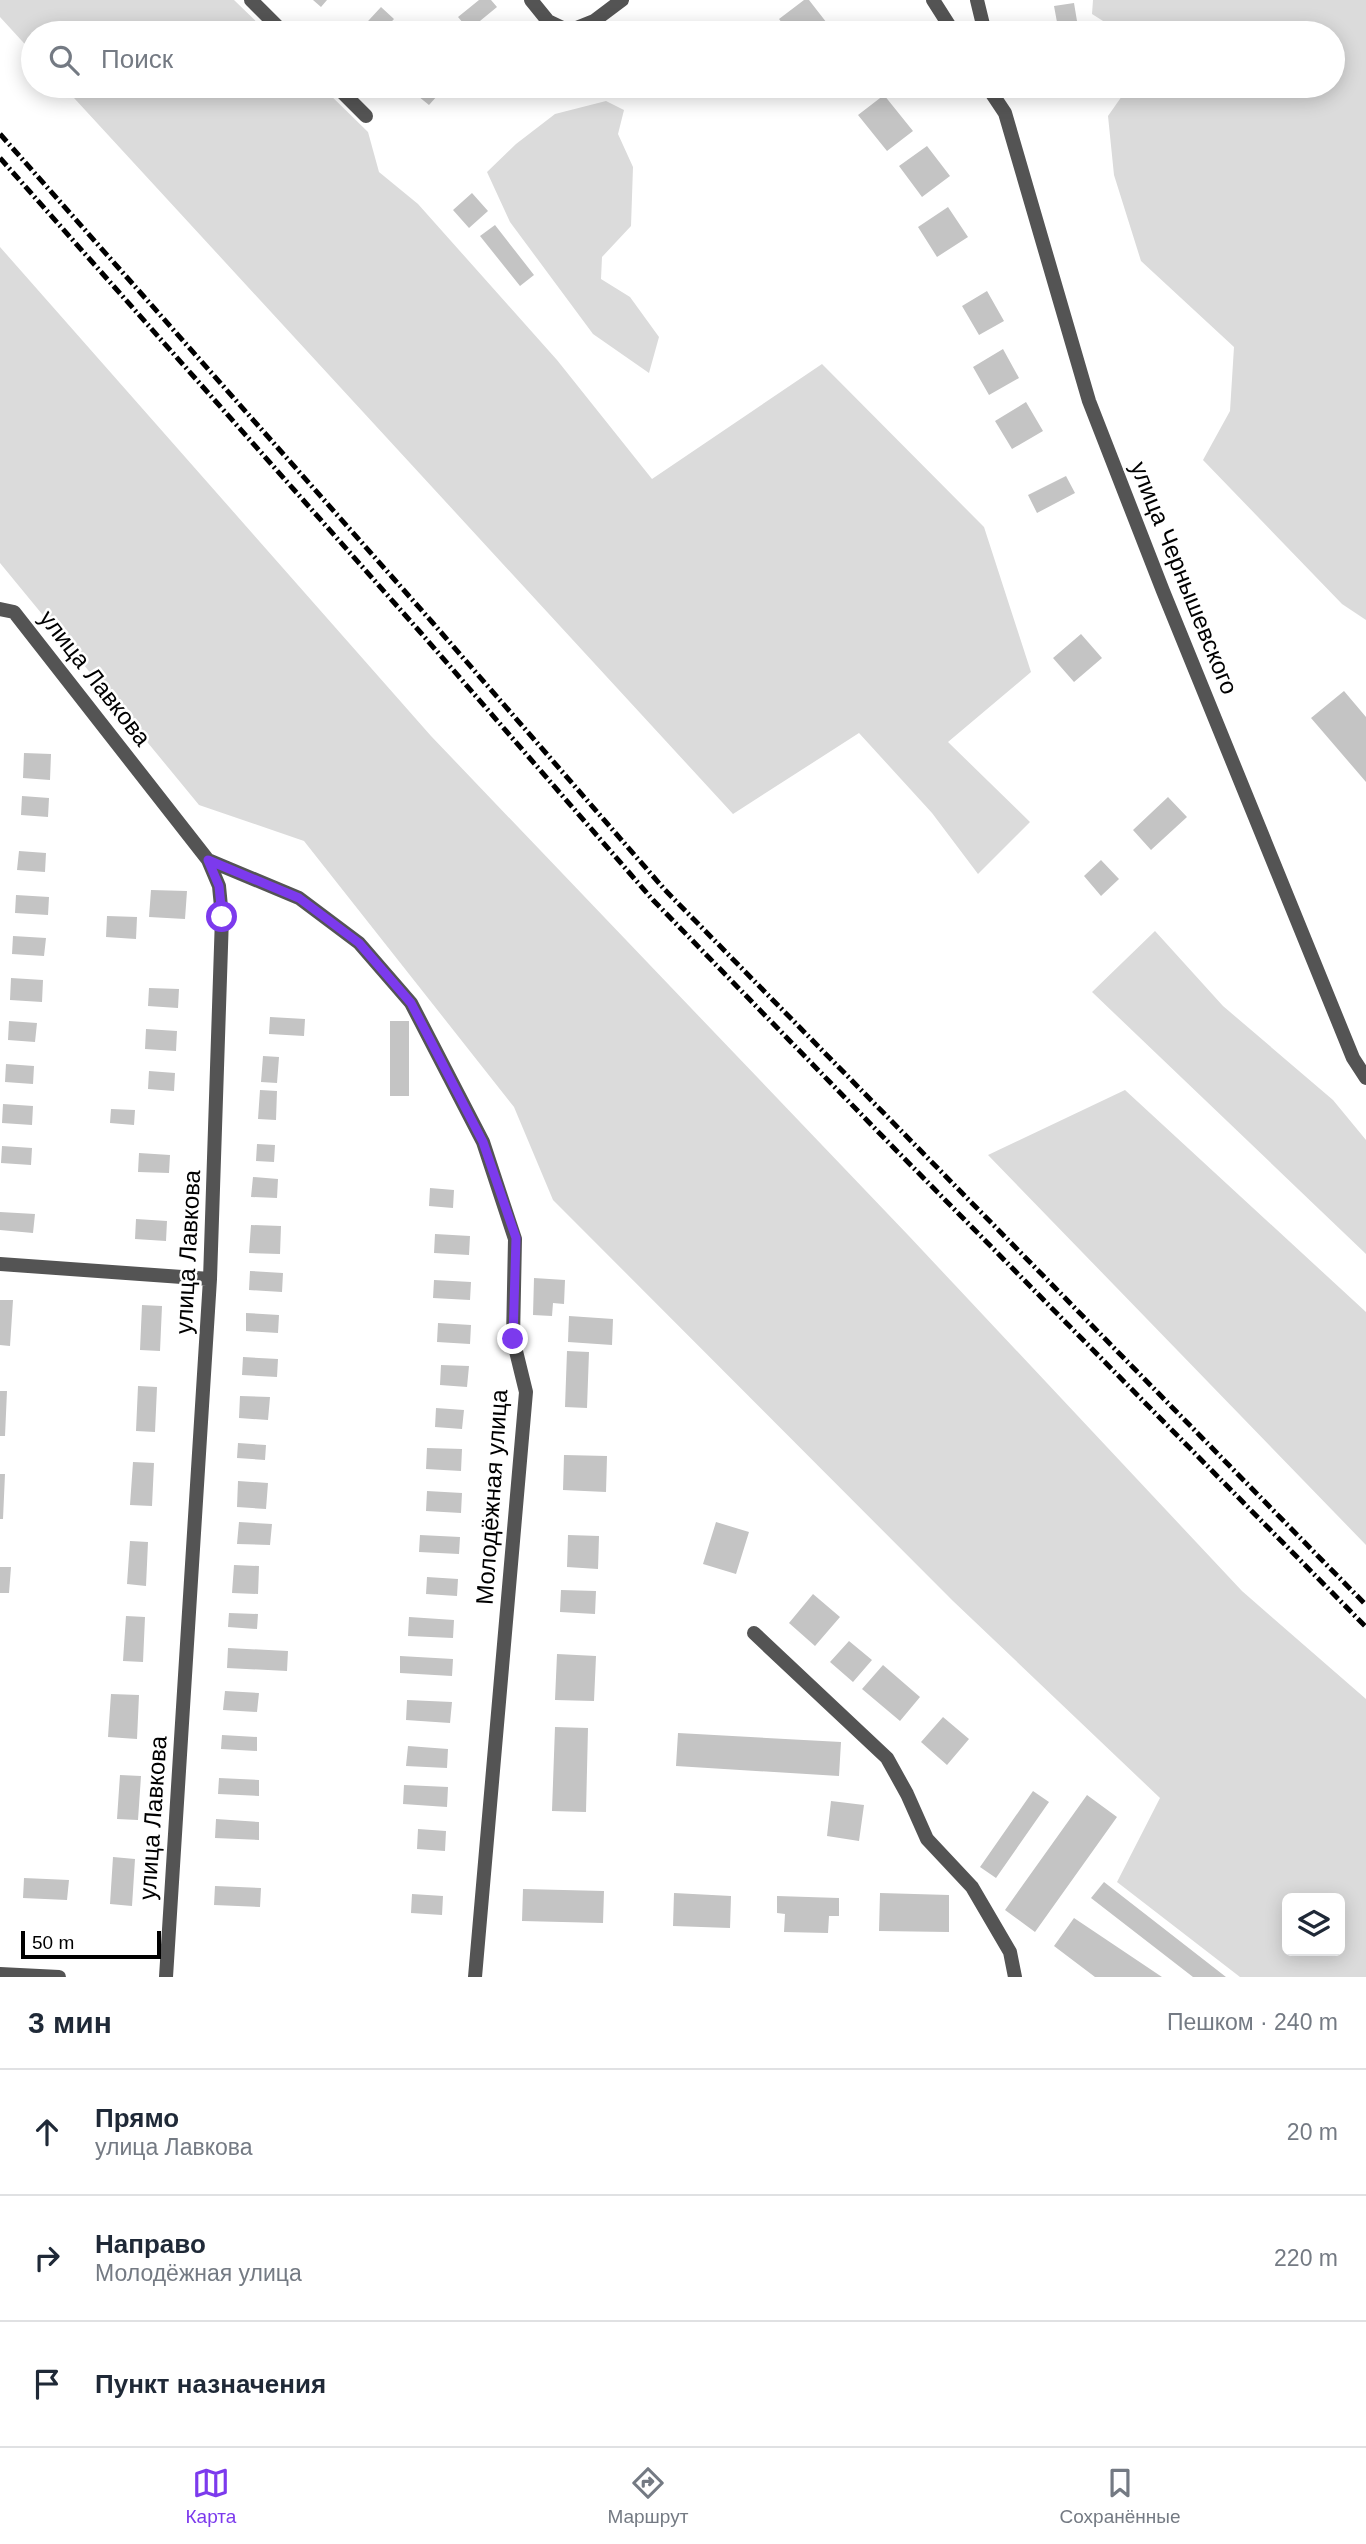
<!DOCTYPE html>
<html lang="ru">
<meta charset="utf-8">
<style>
:root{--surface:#fff;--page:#f2f2f3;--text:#1f2937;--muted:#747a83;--line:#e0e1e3;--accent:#7c3aed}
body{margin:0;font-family:Helvetica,sans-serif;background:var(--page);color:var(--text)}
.controls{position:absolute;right:21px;bottom:21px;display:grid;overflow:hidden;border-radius:10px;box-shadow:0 4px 18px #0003}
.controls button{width:63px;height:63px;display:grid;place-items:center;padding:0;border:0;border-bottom:2px solid var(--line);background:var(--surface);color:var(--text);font:35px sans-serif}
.scale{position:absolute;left:21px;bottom:18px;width:140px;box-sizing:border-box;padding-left:7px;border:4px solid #000;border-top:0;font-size:19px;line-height:24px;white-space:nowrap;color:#000;-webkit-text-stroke:5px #fff;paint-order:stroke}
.stop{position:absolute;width:21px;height:21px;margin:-16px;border:5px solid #7c3aed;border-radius:50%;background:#fff}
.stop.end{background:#7c3aed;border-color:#fff;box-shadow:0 2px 7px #0008}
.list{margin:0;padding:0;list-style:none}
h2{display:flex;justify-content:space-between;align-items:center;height:91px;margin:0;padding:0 28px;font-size:30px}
h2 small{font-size:23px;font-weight:400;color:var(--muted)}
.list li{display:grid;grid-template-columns:46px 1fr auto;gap:21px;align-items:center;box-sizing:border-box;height:126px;padding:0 28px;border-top:2px solid var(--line)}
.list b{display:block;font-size:26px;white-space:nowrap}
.list p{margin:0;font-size:23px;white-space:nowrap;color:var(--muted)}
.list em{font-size:23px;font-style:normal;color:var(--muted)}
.icon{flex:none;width:38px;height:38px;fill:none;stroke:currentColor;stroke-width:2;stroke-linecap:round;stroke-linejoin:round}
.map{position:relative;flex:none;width:1366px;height:1977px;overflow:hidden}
.search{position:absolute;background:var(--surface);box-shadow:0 4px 18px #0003;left:21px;right:21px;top:21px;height:77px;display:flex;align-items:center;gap:18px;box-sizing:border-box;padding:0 24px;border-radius:38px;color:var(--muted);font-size:26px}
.sheet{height:469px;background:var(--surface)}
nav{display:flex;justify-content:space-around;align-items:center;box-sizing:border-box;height:98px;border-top:2px solid var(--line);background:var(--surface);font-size:19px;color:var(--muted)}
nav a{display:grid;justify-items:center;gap:4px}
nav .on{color:var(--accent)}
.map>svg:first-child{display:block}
.green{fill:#dbdbdb;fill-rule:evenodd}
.building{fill:#c4c4c4}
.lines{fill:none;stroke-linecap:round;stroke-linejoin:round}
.street{stroke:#545454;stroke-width:14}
.rail{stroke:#000;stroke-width:5;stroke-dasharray:10 3.5 2 3.5;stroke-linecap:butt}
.route{stroke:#7c3aed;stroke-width:9}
.labels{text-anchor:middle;stroke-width:5;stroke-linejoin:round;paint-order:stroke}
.street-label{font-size:24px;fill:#000;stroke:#fff}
</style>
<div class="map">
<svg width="1366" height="1977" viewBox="0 0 1366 1977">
<rect width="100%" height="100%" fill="#fff"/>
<path class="green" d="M0 0H234L268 33H33V53L0 17Z
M1093 0H1366V620L1342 604 1203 460 1230 411 1234 347 1141 261 1114 175 1108 116 1129 86H1333V33H1122L1092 14Z
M63 86H321L368 132 379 172 418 204 557 360 652 479 822 364 984 527 1031 672 948 742 1030 822 978 874 932 813 859 733 733 814Z
M606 101 624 110 618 134 633 167 631 226 602 257 601 279 630 297 659 337 649 373 593 334 510 222 487 172 516 144 555 114Z
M0 247 431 736 908 1235 1242 1591 1366 1699V1977H1240L1117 1882 1160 1798 953 1601 553 1200 514 1107 304 841 199 805 0 563ZM1287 1898H1340V1951H1287Z
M1155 931 1223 1006 1333 1100 1366 1140V1254L1092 992Z
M1125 1090 1366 1312V1545L988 1155Z"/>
<path class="building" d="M313 0H327L321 7Z
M479 0H491L497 7 469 30 458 17Z
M804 0H809L830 27 821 33H790L779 19Z
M1074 3 1079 33H1059L1054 6Z
M381 7 394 19 381 33H357Z
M419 86H446L429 105 413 92Z
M884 95 913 131 887 151 858 115Z
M927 146 950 176 922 197 899 166Z
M472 193 488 211 469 228 453 210Z
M948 207 968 237 937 257 918 227Z
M495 225 534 275 520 286 480 236Z
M987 291 1004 321 979 335 962 306Z
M1003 349 1019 378 989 395 973 367Z
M1026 402 1043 431 1012 449 995 421Z
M1066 476 1075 493 1037 513 1028 495Z
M1081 634 1102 658 1074 682 1053 658Z
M1344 691 1366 717V782L1311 718Z
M24 753 51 754 50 780 23 778Z
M22 796 49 798 48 817 21 815Z
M1168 797 1187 817 1151 850 1133 830Z
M19 851 46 853 45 872 17 870Z
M1101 860 1119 879 1101 896 1084 876Z
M151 890 187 891 185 919 149 917Z
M16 895 49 897 48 915 15 913Z
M107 916 137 917 136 939 106 937Z
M13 936 46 938 44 956 12 954Z
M11 978 43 980 42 1002 10 1000Z
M149 988 179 989 178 1008 148 1006Z
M270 1017 305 1019 304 1036 269 1034Z
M9 1021 37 1023 35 1042 8 1040Z
M390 1021H409V1096H390Z
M146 1029 177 1031 176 1051 145 1049Z
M263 1056 279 1057 277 1083 261 1082Z
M6 1064 34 1066 33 1084 5 1082Z
M149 1071 175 1073 174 1091 148 1089Z
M260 1090 277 1091 276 1120 258 1119Z
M3 1104 33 1106 32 1125 2 1123Z
M111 1109 135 1110 134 1125 110 1123Z
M257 1144 275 1145 274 1162 256 1161Z
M2 1146 32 1148 31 1165 1 1163Z
M139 1153 170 1155 169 1173 138 1172Z
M253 1177 278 1179 277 1198 251 1197Z
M430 1188 454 1190 453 1208 429 1206Z
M0 1212 35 1214 33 1233 0 1230Z
M136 1219 167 1221 166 1241 135 1239Z
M251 1225 281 1226 280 1254 249 1253Z
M435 1234 470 1236 469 1255 434 1253Z
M250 1271 283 1273 282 1292 249 1290Z
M534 1278 565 1280 564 1304 553 1303 552 1316 533 1315Z
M434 1280 471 1282 470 1300 433 1298Z
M0 1300H13L10 1346 0 1345Z
M142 1305 162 1306 160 1351 140 1350Z
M246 1313 279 1315 278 1333 246 1331Z
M569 1316 613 1319 612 1345 568 1342Z
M438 1323 471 1325 470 1344 437 1342Z
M567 1351 589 1352 587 1408 565 1407Z
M243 1357 278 1359 277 1377 242 1375Z
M441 1365 469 1366 467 1387 440 1385Z
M138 1386 157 1387 155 1432 136 1431Z
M0 1391H7L5 1436H0Z
M240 1396 270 1397 268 1420 239 1418Z
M436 1408 464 1410 462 1429 435 1427Z
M238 1443 266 1445 265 1460 237 1458Z
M427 1448 462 1449 461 1471 426 1469Z
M564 1455 607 1456 606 1492 563 1490Z
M133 1462 154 1463 152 1506 130 1505Z
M0 1474H5L3 1519H0Z
M238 1481 268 1483 266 1509 237 1507Z
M427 1491 462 1493 461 1513 426 1511Z
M239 1522 272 1524 270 1545 237 1544Z
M716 1522 749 1532 736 1574 703 1564Z
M420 1535 460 1537 459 1554 419 1552Z
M568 1535 599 1536 598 1569 567 1567Z
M130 1541 148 1542 146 1586 127 1584Z
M234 1565 259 1566 258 1594 232 1593Z
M0 1567H11L9 1593H0Z
M427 1577 458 1579 457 1596 426 1594Z
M561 1590 596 1591 595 1614 560 1612Z
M813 1594 840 1617 815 1646 789 1623Z
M229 1613 258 1614 257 1629 228 1627Z
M126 1616 145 1617 143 1662 123 1661Z
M409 1617 454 1620 453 1638 408 1636Z
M849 1641 872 1660 853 1682 830 1662Z
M228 1648 288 1651 287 1671 227 1668Z
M557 1654 596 1656 594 1701 555 1700Z
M400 1656 453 1659 452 1676 400 1673Z
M883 1665 920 1697 900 1721 862 1689Z
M225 1691 259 1693 257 1712 223 1710Z
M111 1694 139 1695 137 1739 108 1737Z
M407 1700 452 1702 450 1723 406 1720Z
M943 1717 969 1739 947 1765 921 1742Z
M555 1727 588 1728 586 1812 552 1811Z
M678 1733 841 1742 839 1776 676 1766Z
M222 1735 257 1737V1751L221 1749Z
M408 1746 448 1749 447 1768 406 1766Z
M120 1775 141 1776 138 1820 117 1819Z
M219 1778 259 1780V1796L218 1794Z
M404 1785 448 1787 447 1807 403 1804Z
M1033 1791 1049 1802 996 1878 980 1867Z
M1087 1795 1117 1817 1035 1932 1005 1910Z
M831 1801 864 1805 859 1841 827 1836Z
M216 1819 259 1822V1840L215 1838Z
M418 1829 446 1831 445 1851 417 1849Z
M113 1857 135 1859 132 1906 110 1904Z
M24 1878 69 1880 67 1900 23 1898Z
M1104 1882 1226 1977H1193L1091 1898Z
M215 1886 261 1888 260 1907 214 1905Z
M523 1889 604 1891 603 1923 522 1921Z
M674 1893 731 1896 730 1928 673 1926Z
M880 1893 949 1895V1932L879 1931Z
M412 1894 443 1896 442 1915 411 1913Z
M777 1896 839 1898V1916H829L828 1933 784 1932 785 1914 777 1913Z
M1074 1918 1162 1977H1095L1054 1946Z"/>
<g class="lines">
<path class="street" d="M251 0 284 33
M531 0 548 21 569 31 594 21 622 0
M933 0 954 33
M977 0 985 33
M336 86 366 116
M987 86 1005 113 1089 401 1163 591 1353 1058 1366 1078
M0 609 14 612 208 860 219 886 222 917 210 1279 166 1977
M208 860 299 898 359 943 411 1003 483 1142 515 1239 513 1339 526 1392 475 1977
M0 1264 210 1279
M754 1633 887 1758 907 1794 927 1839 972 1887 1010 1952 1015 1977
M0 1974 59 1977"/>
<path class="rail" d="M0 134 432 622 665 890 1366 1605
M0 158 421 633 653 900 890 1144 1366 1627"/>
</g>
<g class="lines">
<path class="route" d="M222 917 219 886 208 860 299 898 359 943 411 1003 483 1142 516 1238 513 1339"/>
</g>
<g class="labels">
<g class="street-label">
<text transform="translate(1184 578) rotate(68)" y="8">улица Чернышевского</text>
<text transform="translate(95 678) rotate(52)" y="8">улица Лавкова</text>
<text transform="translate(188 1252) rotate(-87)" y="8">улица Лавкова</text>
<text transform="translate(492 1497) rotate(-86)" y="8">Молодёжная улица</text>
<text transform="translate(153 1818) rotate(-86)" y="8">улица Лавкова</text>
</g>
</g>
</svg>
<div class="controls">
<button><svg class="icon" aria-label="layers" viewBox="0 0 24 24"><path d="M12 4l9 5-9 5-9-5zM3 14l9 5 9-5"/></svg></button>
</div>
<div class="scale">50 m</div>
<div class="stop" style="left:222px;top:917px"></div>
<div class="stop end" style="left:513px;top:1339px"></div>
<div class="search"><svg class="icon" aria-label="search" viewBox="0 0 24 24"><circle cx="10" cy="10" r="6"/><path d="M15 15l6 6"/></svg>Поиск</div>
</div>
<section class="sheet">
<h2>3 мин<small>Пешком · 240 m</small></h2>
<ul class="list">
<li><svg class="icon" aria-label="ahead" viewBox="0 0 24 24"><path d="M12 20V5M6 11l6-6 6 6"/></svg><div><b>Прямо</b><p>улица Лавкова</p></div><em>20 m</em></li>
<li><svg class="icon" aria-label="right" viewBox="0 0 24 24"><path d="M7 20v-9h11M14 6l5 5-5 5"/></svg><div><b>Направо</b><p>Молодёжная улица</p></div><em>220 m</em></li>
<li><svg class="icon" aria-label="arrive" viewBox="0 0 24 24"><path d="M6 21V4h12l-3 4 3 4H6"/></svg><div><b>Пункт назначения</b></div></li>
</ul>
</section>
<nav>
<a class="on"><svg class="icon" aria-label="map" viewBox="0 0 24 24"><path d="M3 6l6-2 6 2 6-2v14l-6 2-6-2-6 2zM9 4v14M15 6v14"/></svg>Карта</a>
<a><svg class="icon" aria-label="directions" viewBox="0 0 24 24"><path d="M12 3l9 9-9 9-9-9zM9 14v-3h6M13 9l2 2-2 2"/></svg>Маршрут</a>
<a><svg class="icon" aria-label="saved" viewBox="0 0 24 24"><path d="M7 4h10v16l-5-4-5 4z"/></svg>Сохранённые</a>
</nav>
